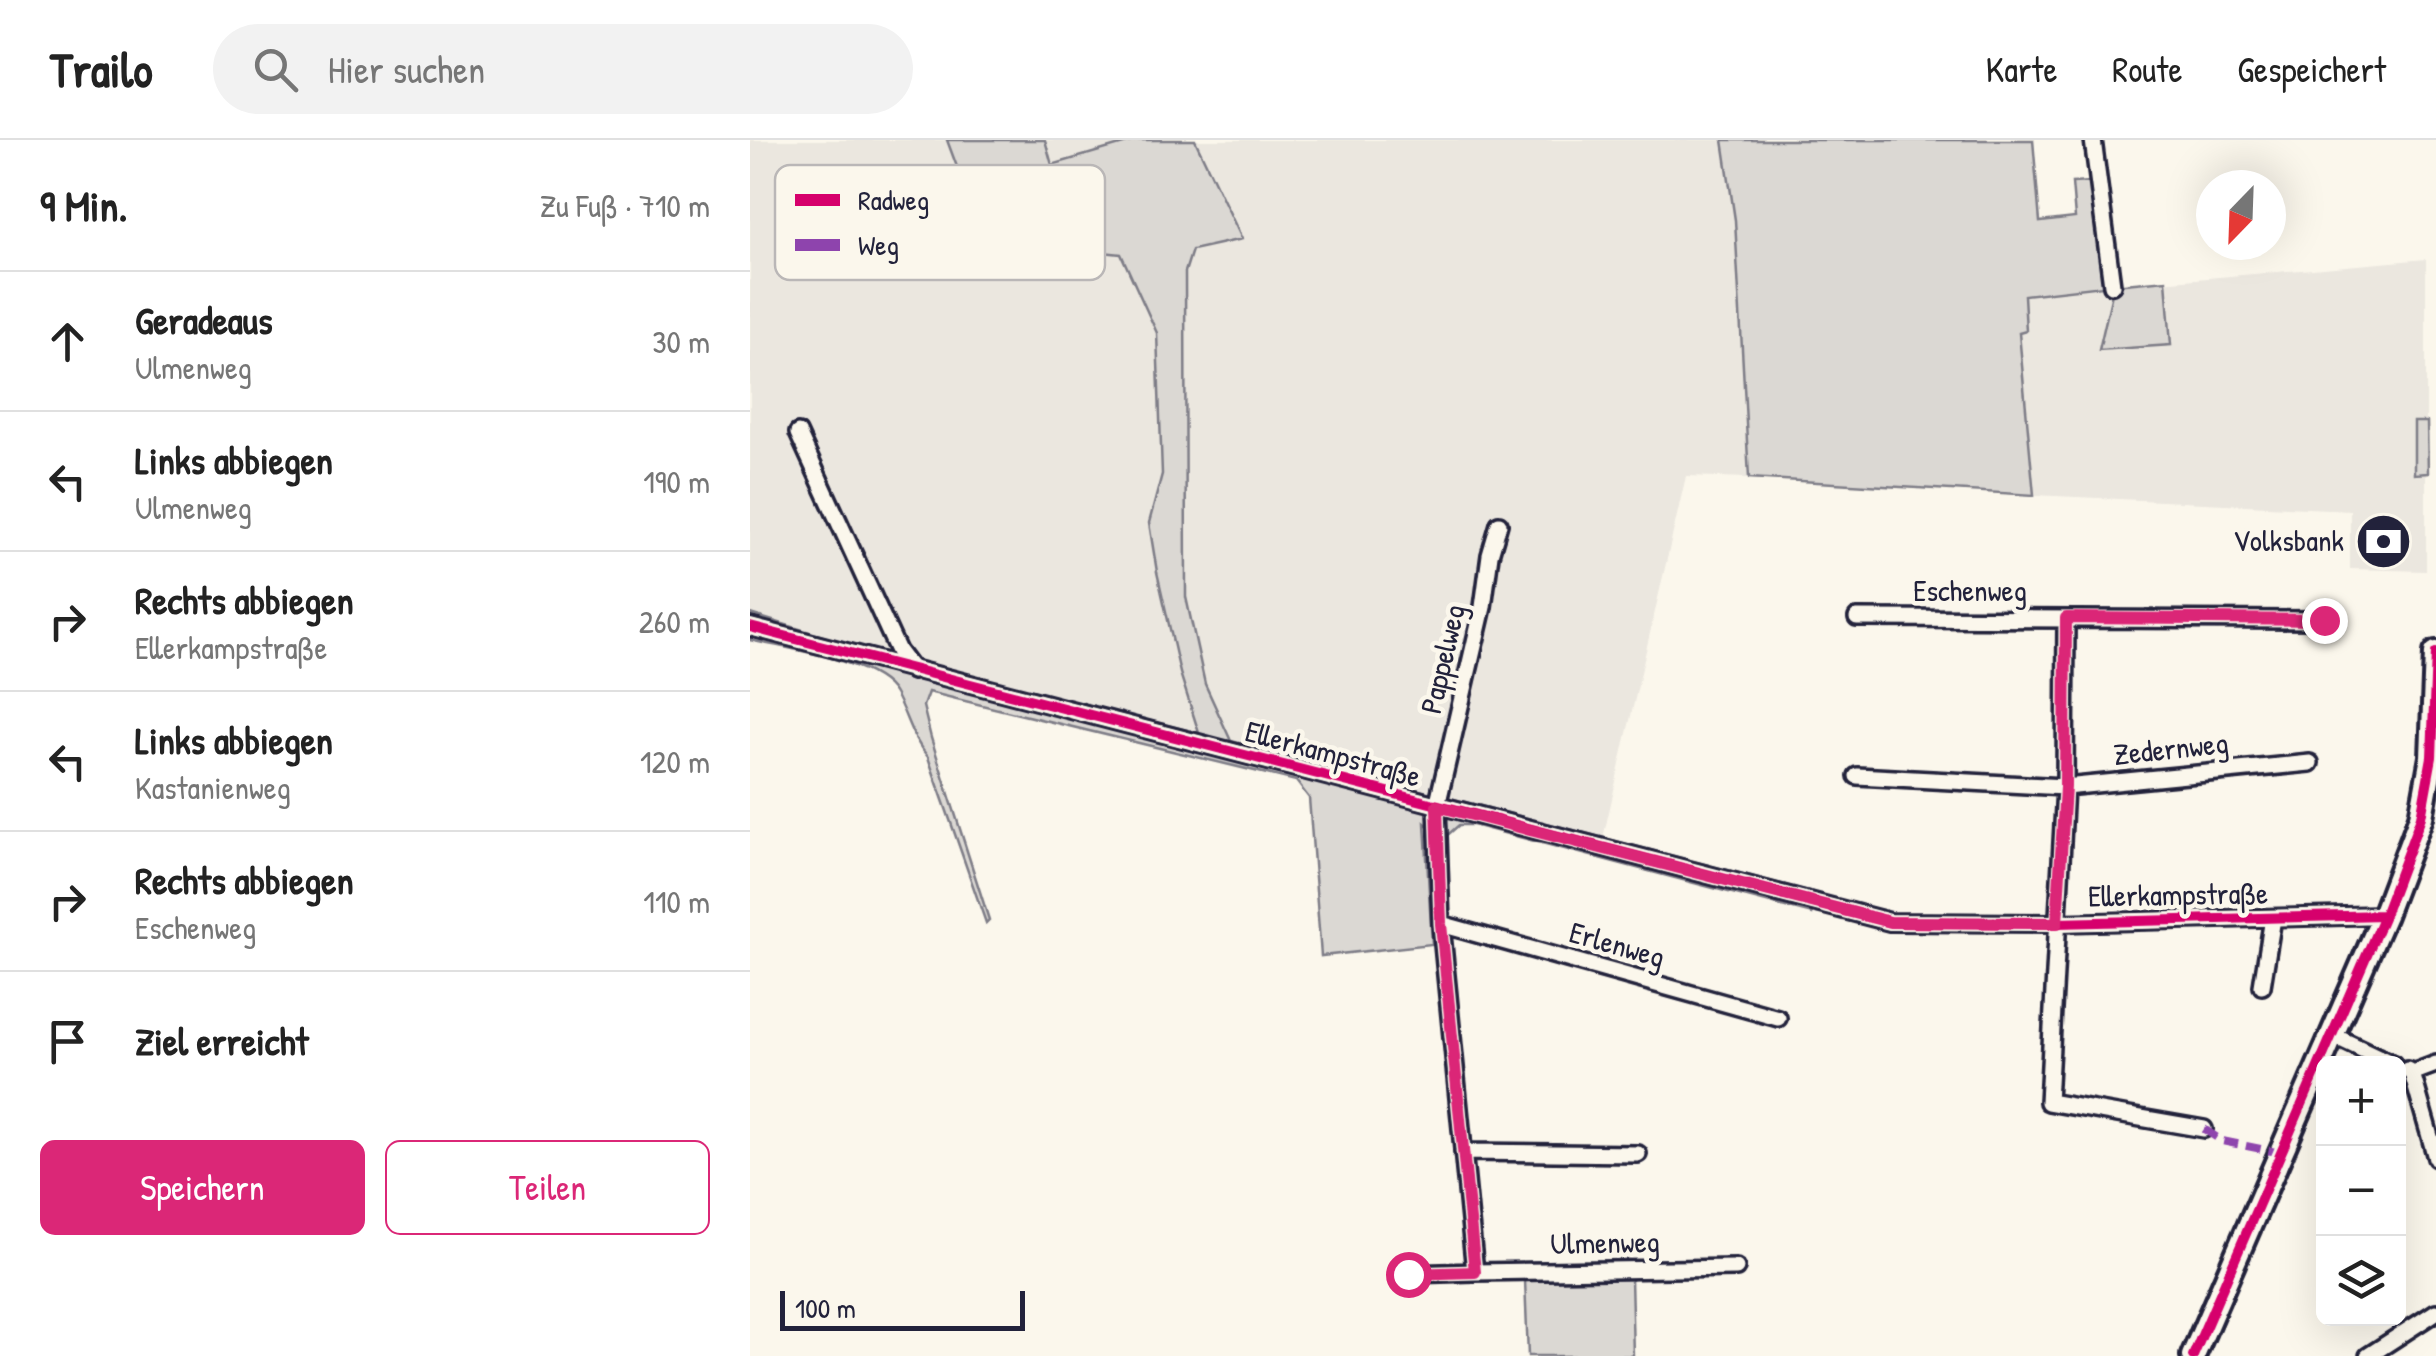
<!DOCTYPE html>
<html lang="de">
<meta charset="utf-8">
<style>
:root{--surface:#fff;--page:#f2f2f2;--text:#222;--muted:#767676;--line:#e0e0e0;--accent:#db2777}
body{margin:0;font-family:"Patrick Hand",sans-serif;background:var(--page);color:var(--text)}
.controls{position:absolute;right:30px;bottom:30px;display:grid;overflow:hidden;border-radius:15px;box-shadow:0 10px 40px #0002}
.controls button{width:90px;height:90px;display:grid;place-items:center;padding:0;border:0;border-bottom:2px solid var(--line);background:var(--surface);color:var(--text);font:50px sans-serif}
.compass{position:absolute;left:1446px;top:30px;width:90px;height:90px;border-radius:50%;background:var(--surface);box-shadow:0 10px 40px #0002;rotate:203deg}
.scale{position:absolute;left:30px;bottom:25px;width:245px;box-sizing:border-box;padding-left:10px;border:5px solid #22223b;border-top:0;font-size:28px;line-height:35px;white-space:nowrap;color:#22223b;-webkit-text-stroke:8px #fbf7ec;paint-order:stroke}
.stop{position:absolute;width:30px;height:30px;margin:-22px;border:8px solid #db2777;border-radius:50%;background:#fff}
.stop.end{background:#db2777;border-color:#fff;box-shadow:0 2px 10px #0008}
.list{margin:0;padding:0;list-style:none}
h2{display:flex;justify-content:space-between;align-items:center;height:130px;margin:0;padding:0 40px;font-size:42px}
h2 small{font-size:32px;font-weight:400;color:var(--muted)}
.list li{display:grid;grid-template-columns:65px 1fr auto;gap:30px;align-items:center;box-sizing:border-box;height:140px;padding:0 40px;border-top:2px solid var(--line)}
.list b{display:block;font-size:38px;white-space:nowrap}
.list p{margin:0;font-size:32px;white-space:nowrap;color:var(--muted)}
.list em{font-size:32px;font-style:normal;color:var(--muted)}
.actions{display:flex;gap:20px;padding:30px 40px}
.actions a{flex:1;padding:22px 0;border:2px solid var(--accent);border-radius:15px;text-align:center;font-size:35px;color:var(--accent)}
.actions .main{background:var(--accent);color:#fff}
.icon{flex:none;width:55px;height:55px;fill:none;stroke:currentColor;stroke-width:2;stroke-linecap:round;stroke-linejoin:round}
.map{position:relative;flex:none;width:1686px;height:1216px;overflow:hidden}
header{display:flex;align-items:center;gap:60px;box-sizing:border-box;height:140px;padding:0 50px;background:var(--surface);border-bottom:2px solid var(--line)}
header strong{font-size:48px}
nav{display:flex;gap:55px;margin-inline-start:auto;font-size:35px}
.search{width:700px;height:90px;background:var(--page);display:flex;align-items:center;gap:25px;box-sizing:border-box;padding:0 35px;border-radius:55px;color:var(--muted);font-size:38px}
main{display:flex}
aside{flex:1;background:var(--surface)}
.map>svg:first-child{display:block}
.built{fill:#ebe7df}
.green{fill:#dbd8d3;stroke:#7e7d87;stroke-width:2.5}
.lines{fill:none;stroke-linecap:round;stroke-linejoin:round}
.street-casing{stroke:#22223b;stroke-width:22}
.secondary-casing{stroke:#22223b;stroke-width:30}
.street{stroke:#fbf7ec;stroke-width:15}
.secondary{stroke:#fbf7ec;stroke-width:22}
.quiet{stroke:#8e44ad;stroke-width:8;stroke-dasharray:15 8;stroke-linecap:butt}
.cycleway-casing{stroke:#fbf7ec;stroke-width:16}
.cycleway{stroke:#d6006c;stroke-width:10}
.route{stroke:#db2777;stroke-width:12}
.labels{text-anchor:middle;stroke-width:9;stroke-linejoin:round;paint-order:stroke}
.poi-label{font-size:30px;fill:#22223b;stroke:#fbf7ec;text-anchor:end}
.street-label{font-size:30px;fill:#22223b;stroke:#fbf7ec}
.key{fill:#fbf7ec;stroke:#bab7b7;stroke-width:2.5}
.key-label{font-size:28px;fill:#22223b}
</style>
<header>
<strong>Trailo</strong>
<div class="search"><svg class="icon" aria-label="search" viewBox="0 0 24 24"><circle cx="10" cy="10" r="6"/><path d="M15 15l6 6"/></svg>Hier suchen</div>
<nav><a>Karte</a><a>Route</a><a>Gespeichert</a></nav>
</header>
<main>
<aside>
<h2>9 Min.<small>Zu Fuß · 710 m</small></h2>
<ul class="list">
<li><svg class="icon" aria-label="ahead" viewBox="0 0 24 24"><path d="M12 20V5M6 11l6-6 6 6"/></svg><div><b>Geradeaus</b><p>Ulmenweg</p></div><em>30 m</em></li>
<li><svg class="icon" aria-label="left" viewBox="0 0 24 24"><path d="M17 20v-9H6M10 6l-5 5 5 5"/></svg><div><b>Links abbiegen</b><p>Ulmenweg</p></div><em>190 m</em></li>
<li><svg class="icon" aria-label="right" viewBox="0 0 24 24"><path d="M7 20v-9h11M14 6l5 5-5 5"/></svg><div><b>Rechts abbiegen</b><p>Ellerkampstraße</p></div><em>260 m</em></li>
<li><svg class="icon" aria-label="left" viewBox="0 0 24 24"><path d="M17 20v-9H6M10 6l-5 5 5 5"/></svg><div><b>Links abbiegen</b><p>Kastanienweg</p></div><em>120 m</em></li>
<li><svg class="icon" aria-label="right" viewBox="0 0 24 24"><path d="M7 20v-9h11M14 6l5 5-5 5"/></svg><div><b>Rechts abbiegen</b><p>Eschenweg</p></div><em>110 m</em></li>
<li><svg class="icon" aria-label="arrive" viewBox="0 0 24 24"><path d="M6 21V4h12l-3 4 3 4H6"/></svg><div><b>Ziel erreicht</b></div></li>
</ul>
<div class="actions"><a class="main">Speichern</a><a>Teilen</a></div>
</aside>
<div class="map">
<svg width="1686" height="1216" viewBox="0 0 1686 1216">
<rect width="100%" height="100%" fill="#fbf7ec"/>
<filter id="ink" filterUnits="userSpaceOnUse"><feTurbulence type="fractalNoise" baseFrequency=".01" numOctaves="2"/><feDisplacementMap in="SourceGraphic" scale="20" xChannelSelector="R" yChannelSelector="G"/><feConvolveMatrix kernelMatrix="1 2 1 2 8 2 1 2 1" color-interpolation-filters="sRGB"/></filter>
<g filter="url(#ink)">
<path class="built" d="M0 0H197L244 123 334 110 371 114 407 193 412 334 399 383 407 432 430 533 450 593 139 516 0 474Z
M295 0H386L302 25Z
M445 0H973L985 80 999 338 936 336 853 698 481 601 455 544 436 457 435 132 442 110 491 99Z
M1676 119V431L1600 429V370L1284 355 1269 192 1276 190 1274 154Z"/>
<path class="green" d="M197 0H295L302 25 387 0H445L492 99 442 110 435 132 436 457 455 544 481 601 1062 752V774L723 685H709L693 699 675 683 682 804 571 816 559 658 546 641 178 552 173 566 181 598 239 780 236 783 178 617C160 596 158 577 145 554 127 520 36 509 0 500V474L139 516 449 593 430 533 407 432 399 383 412 334 407 193 371 114 333 110 243 124Z
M973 0H1283L1290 82 1325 78 1322 43 1342 42 1362 145 1274 155 1276 191 1269 193 1284 355 999 338 985 80Z
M1416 140 1421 205 1349 210 1364 145Z
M1664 282H1677L1678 333 1664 334Z
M881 1138 883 1216H778L775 1140Z"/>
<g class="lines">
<defs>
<path id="street" d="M1343 0 1362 145
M48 293 148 511 163 531
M1107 478 1574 480
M1316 479 1315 647 1298 962 1454 989
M0 487 1140 782 1307 783 1634 775
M1107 636 1315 647 1560 623
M691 784 1028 878
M1512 846 1523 778
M1582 895 1643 924
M1657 930 1662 933 1686 924
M1662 933 1686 1018
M713 1012 888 1014
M725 1132 986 1128
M658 1134 725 1132 691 784 687 666 733 467 740 415 749 384
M1618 1216 1686 1172"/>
<path id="secondary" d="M1443 1216 1634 775 1671 677 1682 617 1686 513"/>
</defs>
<use href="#street" class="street-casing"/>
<use href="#secondary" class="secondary-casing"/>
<use href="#street" class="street"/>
<use href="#secondary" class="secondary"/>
<path class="quiet" d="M1454 989 1472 1001 1531 1013"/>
<defs>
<path id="cycleway" d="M0 487 1140 782 1307 783 1634 775
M1443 1216 1634 775 1671 677 1682 617 1686 513"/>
</defs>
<use href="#cycleway" class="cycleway-casing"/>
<use href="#cycleway" class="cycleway"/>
</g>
</g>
<g class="lines" filter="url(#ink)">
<path class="route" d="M658 1134 725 1132 691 784 687 666 1140 782 1307 783 1315 647 1316 478 1574 480"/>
</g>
<defs>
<symbol id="bank-disc" viewBox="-11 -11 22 22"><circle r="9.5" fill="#22223b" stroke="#fbf7ec"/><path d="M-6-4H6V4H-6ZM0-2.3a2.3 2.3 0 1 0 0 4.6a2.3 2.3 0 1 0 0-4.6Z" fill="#fff"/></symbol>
</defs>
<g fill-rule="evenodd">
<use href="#bank-disc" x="1602" y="370" width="63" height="63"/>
</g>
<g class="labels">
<g class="poi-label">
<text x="1594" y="411">Volksbank</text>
</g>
<g class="street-label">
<text x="1220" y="461">Eschenweg</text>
<text transform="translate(693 519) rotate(-77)" y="10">Pappelweg</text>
<text transform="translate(1421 609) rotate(-6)" y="10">Zedernweg</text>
<text transform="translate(583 614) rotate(15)" y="10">Ellerkampstraße</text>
<text transform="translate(1428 755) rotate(-1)" y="10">Ellerkampstraße</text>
<text transform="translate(867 805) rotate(16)" y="10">Erlenweg</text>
<text transform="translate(855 1103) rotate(-1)" y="10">Ulmenweg</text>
</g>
</g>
<rect x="25" y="25" width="330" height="115" rx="15" class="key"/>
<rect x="45" y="54" width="45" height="12" fill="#d6006c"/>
<rect x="45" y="99" width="45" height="12" fill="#8e44ad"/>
<g class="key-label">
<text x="108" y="70">Radweg</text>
<text x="108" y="115">Weg</text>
</g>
</svg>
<div class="controls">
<button>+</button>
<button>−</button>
<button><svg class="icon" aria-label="layers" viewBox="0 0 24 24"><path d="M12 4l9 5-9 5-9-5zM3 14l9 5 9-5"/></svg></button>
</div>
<svg class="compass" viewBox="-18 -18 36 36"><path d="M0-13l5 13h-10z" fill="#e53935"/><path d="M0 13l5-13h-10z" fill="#767676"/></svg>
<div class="scale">100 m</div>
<div class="stop" style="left:658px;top:1134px"></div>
<div class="stop end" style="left:1574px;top:480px"></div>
</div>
</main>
